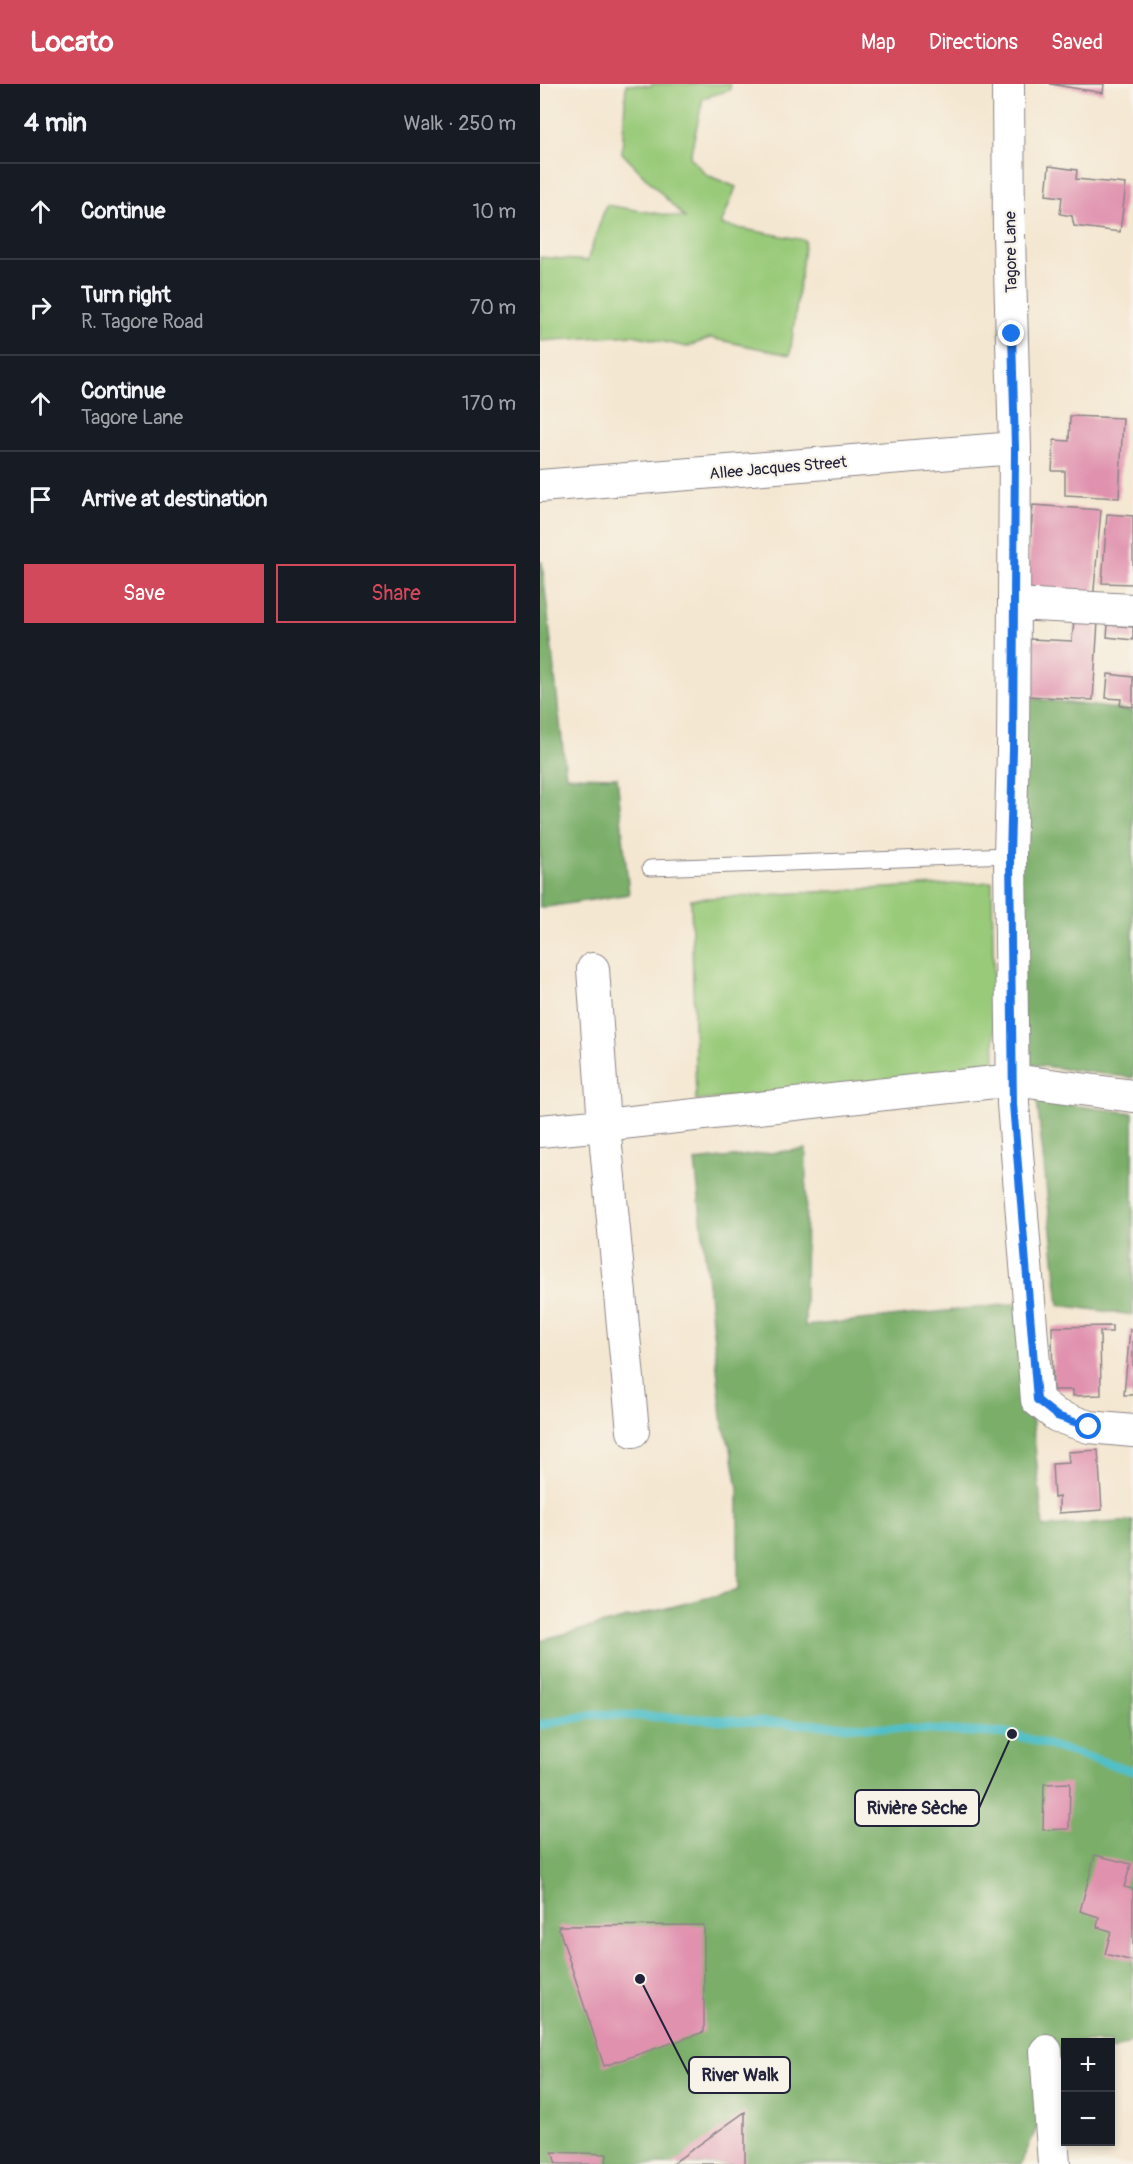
<!DOCTYPE html>
<meta charset="utf-8">
<style>
:root{--surface:#171b24;--page:#20242c;--text:#f1f3f6;--muted:#9ea1a6;--line:#363941;--accent:#d1495b}
body{margin:0;font-family:Pangolin,sans-serif;background:var(--page);color:var(--text)}
.controls{position:absolute;right:18px;bottom:18px;display:grid;overflow:hidden;border-radius:0px;box-shadow:0 3px 9px #0003}
.controls button{width:54px;height:54px;display:grid;place-items:center;padding:0;border:0;border-bottom:2px solid var(--line);background:var(--surface);color:var(--text);font:30px sans-serif}
.stop{position:absolute;width:18px;height:18px;margin:-14px;border:4px solid #1a73e8;border-radius:50%;background:#fff}
.stop.end{background:#1a73e8;border-color:#fff;box-shadow:0 2px 6px #0008}
.list{margin:0;padding:0;list-style:none}
h2{display:flex;justify-content:space-between;align-items:center;height:78px;margin:0;padding:0 24px;font-size:26px}
h2 small{font-size:20px;font-weight:400;color:var(--muted)}
.list li{display:grid;grid-template-columns:39px 1fr auto;gap:18px;align-items:center;box-sizing:border-box;height:96px;padding:0 24px;border-top:2px solid var(--line)}
.list b{display:block;font-size:22px;white-space:nowrap}
.list p{margin:0;font-size:20px;white-space:nowrap;color:var(--muted)}
.list em{font-size:20px;font-style:normal;color:var(--muted)}
.actions{display:flex;gap:12px;padding:18px 24px}
.actions a{flex:1;padding:14px 0;border:2px solid var(--accent);border-radius:0px;text-align:center;font-size:21px;color:var(--accent)}
.actions .main{background:var(--accent);color:#fff}
.icon{flex:none;width:33px;height:33px;fill:none;stroke:currentColor;stroke-width:2;stroke-linecap:round;stroke-linejoin:round}
.map{position:relative;flex:none;width:593px;height:2080px;overflow:hidden}
header{display:flex;align-items:center;gap:36px;box-sizing:border-box;height:84px;padding:0 30px;background:var(--accent);color:#fff}
header strong{font-size:28px}
nav{display:flex;gap:33px;margin-inline-start:auto;font-size:21px}
main{display:flex}
aside{flex:1;background:var(--surface)}
.map>svg:first-child{display:block}
.green{fill:#99ca79;stroke:#5e765a;stroke-width:1.5}
.forest{fill:#7aae69;stroke:#4e6852;stroke-width:1.5}
.lines{fill:none;stroke-linecap:round;stroke-linejoin:round}
.stream{stroke:#51bfc8;stroke-width:9}
.building{fill:#e091ae}
.service-casing{stroke:#8b8486;stroke-width:17}
.minor-casing{stroke:#8b8486;stroke-width:34}
.service{stroke:#fff;stroke-width:15}
.minor{stroke:#fff;stroke-width:32}
.route{stroke:#1a73e8;stroke-width:8}
.labels{text-anchor:middle;stroke-width:4.5;stroke-linejoin:round;paint-order:stroke}
.street-label{font-size:16px;fill:#22223b;stroke:#f7f3e8}
.leader{fill:none;stroke:#22223b;stroke-width:2}
.callout-dot{fill:#22223b;stroke:#f7f3e8;stroke-width:2}
.callout{fill:#f7f3e8;stroke:#22223b;stroke-width:2}
.callout-label{font-size:18px;text-anchor:middle;font-weight:bold;fill:#22223b}
</style>
<header>
<strong>Locato</strong>
<nav><a>Map</a><a>Directions</a><a>Saved</a></nav>
</header>
<main>
<aside>
<h2>4 min<small>Walk · 250 m</small></h2>
<ul class="list">
<li><svg class="icon" aria-label="ahead" viewBox="0 0 24 24"><path d="M12 20V5M6 11l6-6 6 6"/></svg><div><b>Continue</b></div><em>10 m</em></li>
<li><svg class="icon" aria-label="right" viewBox="0 0 24 24"><path d="M7 20v-9h11M14 6l5 5-5 5"/></svg><div><b>Turn right</b><p>R. Tagore Road</p></div><em>70 m</em></li>
<li><svg class="icon" aria-label="ahead" viewBox="0 0 24 24"><path d="M12 20V5M6 11l6-6 6 6"/></svg><div><b>Continue</b><p>Tagore Lane</p></div><em>170 m</em></li>
<li><svg class="icon" aria-label="arrive" viewBox="0 0 24 24"><path d="M6 21V4h12l-3 4 3 4H6"/></svg><div><b>Arrive at destination</b></div></li>
</ul>
<div class="actions"><a class="main">Save</a><a>Share</a></div>
</aside>
<div class="map">
<svg width="593" height="2080" viewBox="0 0 593 2080">
<rect width="100%" height="100%" fill="#f7f3e8"/>
<filter id="ink" filterUnits="userSpaceOnUse"><feTurbulence type="fractalNoise" baseFrequency=".0167" numOctaves="2"/><feDisplacementMap in="SourceGraphic" scale="12" xChannelSelector="R" yChannelSelector="G"/><feConvolveMatrix kernelMatrix="1 2 1 2 8 2 1 2 1" color-interpolation-filters="sRGB"/></filter>
<filter id="wash" filterUnits="userSpaceOnUse"><feTurbulence type="fractalNoise" baseFrequency=".008" numOctaves="4" result="noise"/><feDisplacementMap in="SourceGraphic" scale="24" xChannelSelector="R" yChannelSelector="G"/><feGaussianBlur stdDeviation="1.35" result="paint"/><feColorMatrix in="noise" values="0 0 0 0 0 0 0 0 0 0 0 0 0 0 0 0 0 1.4 0 .05"/><feComposite in="paint" operator="in"/></filter>
<g filter="url(#wash)">
<rect width="100%" height="100%" fill="#f4e7d1"/>
<path class="green" d="M86 0 111 2 112 0H190V6L163 14 150 73 167 91 196 103 181 141 265 156 250 271 170 254 147 263 93 251 0 257V173L47 177 66 121 145 134 82 69Z
M452 798 455 989 156 1017 151 815Z"/>
<path class="forest" d="M0 478H2L26 692 77 693 89 810 0 824Z
M473 612 593 627V994L473 978Z
M497 1017 593 1029V1231L519 1221Z
M266 1065 265 1242 481 1219 503 1443 593 1437V1957L571 1967 570 1958H526L525 1988 520 1990 481 2080H0V1556L198 1506V1404L192 1369 183 1341 155 1077Z"/>
<g class="lines">
<path class="stream" d="M0 1641 57 1630 472 1650 593 1687"/>
</g>
<g id="blocks">
<path class="building" d="M510 0H564L563 9Z
M509 82 537 86 536 95 586 100 580 148 534 142 532 132 520 130 522 113 506 111Z
M530 332 583 334 579 414 525 411V387H512L514 356 529 357Z
M493 421 561 426 553 517 486 512Z
M567 430 593 432V500L562 499Z
M534 536 558 537 553 616 486 612 490 555 532 557Z
M568 541 593 543V556L567 553Z
M568 590 593 593V623L580 622 581 615 566 614Z
M572 1242V1248H560L561 1311 533 1312V1306H513L512 1243Z
M590 1245H593V1311H584Z
M558 1366 562 1426 519 1429V1413L514 1414 512 1380 529 1379 528 1368Z
M530 1699 529 1745 503 1746 504 1700Z
M555 1771 591 1780 584 1803 593 1805V1877L565 1870 571 1847 557 1843 559 1833 540 1827Z
M164 1841V1948L64 1982 18 1842Z
M205 2028V2080H132Z
M12 2068 67 2070 66 2080H16Z"/>
</g>
</g>
<g filter="url(#ink)">
<use href="#blocks" fill-opacity="0" stroke="#8b8486" stroke-width="1.5"/>
<g class="lines">
<defs>
<path id="service" d="M110 784 470 771"/>
<path id="minor" d="M468 0 469 151 475 364 473 666 470 771 473 1020 497 1316 517 1332 549 1343 593 1347
M0 402 475 364
M474 520 593 526
M53 885 64 1041 473 996 593 1012
M0 1047 64 1041 93 1347
M506 1967 514 2080"/>
</defs>
<use href="#service" class="service-casing"/>
<use href="#minor" class="minor-casing"/>
<use href="#service" class="service"/>
<use href="#minor" class="minor"/>
</g>
</g>
<g class="lines" filter="url(#ink)">
<path class="route" d="M472 250 475 364 473 666 470 771 473 1020 497 1316 517 1332 549 1343"/>
</g>
<g class="labels">
<g class="street-label">
<text transform="translate(470 168) rotate(-91)" y="6">Tagore Lane</text>
<text transform="translate(238 383) rotate(-5)" y="6">Allee Jacques Street</text>
</g>
</g>
<path class="leader" d="M472 1650L439 1724M100 1895L149 1991"/>
<g class="callout-dot">
<circle cx="472" cy="1650" r="6"/>
<circle cx="100" cy="1895" r="6"/>
</g>
<g class="callout">
<rect x="315" y="1706" width="124" height="36" rx="6"/>
<rect x="149" y="1973" width="101" height="36" rx="6"/>
</g>
<g class="callout-label">
<text x="377" y="1730">Rivière Sèche</text>
<text x="200" y="1997">River Walk</text>
</g>
</svg>
<div class="controls">
<button>+</button>
<button>−</button>
</div>
<div class="stop" style="left:549px;top:1343px"></div>
<div class="stop end" style="left:472px;top:250px"></div>
</div>
</main>
